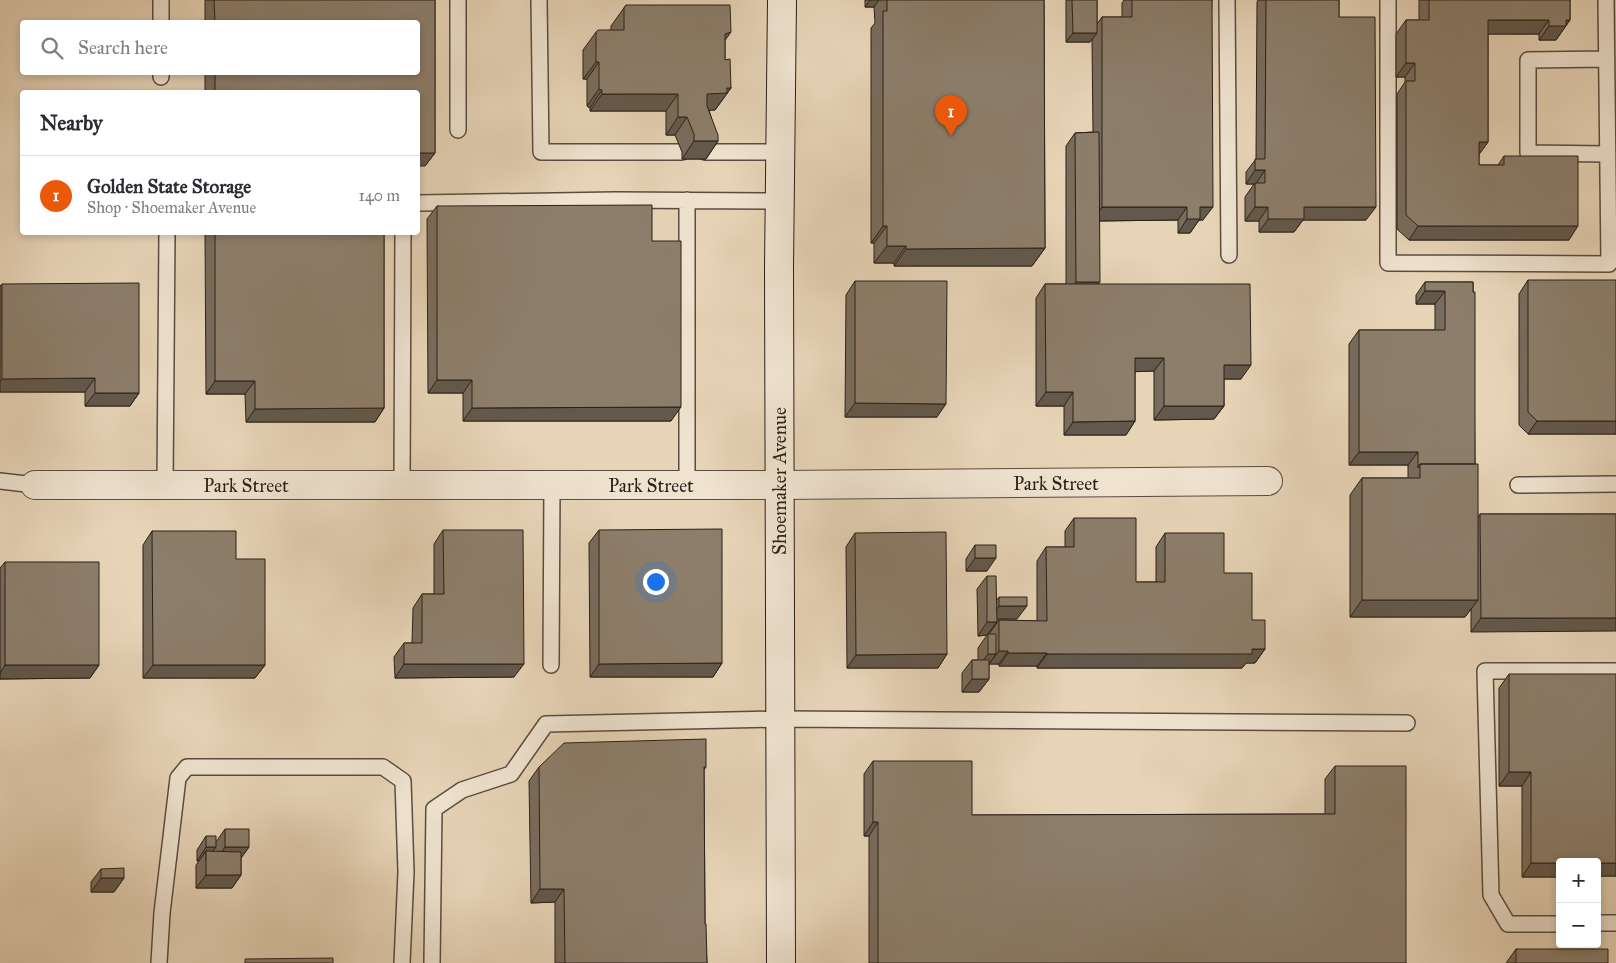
<!DOCTYPE html>
<meta charset="utf-8">
<style>
:root{--surface:#fff;--page:#f2f2f3;--text:#2b2b33;--muted:#7c7c81;--line:#e1e1e2;--accent:#ea580c}
body{margin:0;font-family:"IM FELL Great Primer",serif;background:var(--page);color:var(--text)}
.controls{position:absolute;right:15px;bottom:15px;display:grid;overflow:hidden;border-radius:5px;box-shadow:0 2px 8px #0003}
.controls button{width:45px;height:45px;display:grid;place-items:center;padding:0;border:0;border-bottom:1px solid var(--line);background:var(--surface);color:var(--text);font:25px sans-serif}
.you{position:absolute;left:655px;top:581px;width:18px;height:18px;margin:-12px;border:4px solid #fff;border-radius:50%;background:#1a73e8;box-shadow:0 0 0 8px #1a73e833}
.badge{display:grid;place-items:center;width:32px;height:32px;border-radius:50%;background:var(--accent);color:#fff;font-size:16px;font-weight:700}
.pin{position:absolute;translate:-50% -41px;filter:drop-shadow(0 1px 2px #0008)}
.pin::after{content:'';position:absolute;top:26px;width:18px;height:15px;background:inherit;clip-path:polygon(0 0,100% 0,50% 100%)}
.list{margin:0;padding:0;list-style:none}
h2{display:flex;justify-content:space-between;align-items:center;height:65px;margin:0;padding:0 20px;font-size:21px}
h2 small{font-size:16px;font-weight:400;color:var(--muted)}
.list li{display:grid;grid-template-columns:32px 1fr auto;gap:15px;align-items:center;box-sizing:border-box;height:80px;padding:0 20px;border-top:1px solid var(--line)}
.list b{display:block;font-size:19px;white-space:nowrap}
.list p{margin:0;font-size:16px;white-space:nowrap;color:var(--muted)}
.list em{font-size:16px;font-style:normal;color:var(--muted)}
.icon{flex:none;width:28px;height:28px;fill:none;stroke:currentColor;stroke-width:2;stroke-linecap:round;stroke-linejoin:round}
.map{position:relative;flex:none;width:1616px;height:963px;overflow:hidden}
.search{position:absolute;background:var(--surface);box-shadow:0 2px 8px #0003;left:20px;top:20px;width:400px;height:55px;display:flex;align-items:center;gap:12px;box-sizing:border-box;padding:0 18px;border-radius:5px;color:var(--muted);font-size:19px}
.panel{position:absolute;background:var(--surface);box-shadow:0 2px 8px #0003;left:20px;top:90px;width:400px;height:145px;border-radius:5px}
.map>svg:first-child{display:block}
.lines{fill:none;stroke-linecap:round;stroke-linejoin:round}
.service-casing{stroke:#594d40;stroke-width:18}
.minor-casing{stroke:#594d40;stroke-width:30}
.secondary-casing{stroke:#2a2018;stroke-width:30}
.service{stroke:#efe3d0;stroke-width:15}
.minor{stroke:#efe3d0;stroke-width:28}
.secondary{stroke:#efe3d0;stroke-width:28}
.wall{fill:#786c5c;stroke:#2a2018}
.shaded-wall{fill:#62584b;stroke:#2a2018}
.building{fill:#8c7e6b;stroke:#2a2018}
.labels{text-anchor:middle;stroke-width:4;stroke-linejoin:round;paint-order:stroke}
.street-label{font-size:19px;fill:#2a2018;stroke:#efe3d0}
</style>
<div class="map">
<svg width="1616" height="963" viewBox="0 0 1616 963">
<rect width="100%" height="100%" fill="#e7d4b7"/>
<filter id="stains"><feTurbulence type="fractalNoise" baseFrequency=".004" numOctaves="4"/><feColorMatrix values="0 0 0 0 .2 0 0 0 0 .09 0 0 0 0 .02 0 0 0 .5 -.17"/></filter>
<radialGradient id="worn" r=".72"><stop offset=".6" stop-color="#630" stop-opacity="0"/><stop offset="1" stop-color="#630" stop-opacity=".3"/></radialGradient>
<g class="lines">
<defs>
<path id="service" d="M458 0V130
M539 0 541 152H682
M1227 0 1229 255
M1388 0V263L1609 264 1606 0
M161 22V0
M1607 59 1528 60V153L1608 154
M161 77V72
M705 152H780
M687 200V485
M418 203 616 200 780 201
M0 481 35 485
M165 485 167 232
M402 485 403 232
M1518 485 1616 484
M551 665 552 485
M1597 923H1616
M1560 924H1508L1491 895 1485 671H1616
M159 963 162 913 178 778 187 767H383L403 781 406 872 402 963
M432 963 434 809 462 790 511 774 546 724 780 719 1407 723"/>
<path id="minor" d="M35 485H779L1268 481"/>
<path id="secondary" d="M781 963 779 268 782 0"/>
</defs>
<use href="#service" class="service-casing"/>
<use href="#minor" class="minor-casing"/>
<use href="#secondary" class="secondary-casing"/>
<use href="#service" class="service"/>
<use href="#minor" class="minor"/>
<use href="#secondary" class="secondary"/>
</g>
<path class="wall" d="M205 0H435V153L425 166 418 92H205V72H418V22H205Z
M865 0H1044L1045 248 1032 266H894V263H874V243H871V28L875 23 874 7H865Z
M1066 0H1097V24L1102 17H1122V3L1124 0H1212L1203 220H1199L1190 233H1178V220L1099 221 1098 284 1241 379H1224V406L1214 419 1154 420V371H1135V421L1126 435H1064V406H1036V298L1045 284H1066V146L1075 133 1093 132 1092 39 1090 42H1066Z
M1258 0H1339V17L1366 220H1303L1294 232H1259V221H1245V197L1254 184H1246V172L1256 159 1257 2Z
M1419 0H1570V20L1556 40H1539V34H1488V142L1479 154V165H1498L1504 156 1569 240H1409L1397 229V94L1405 82V77H1396V34L1406 20H1419Z
M626 5 725 40V60L731 88 715 110H709L718 141 706 159H682V152L675 135H666V111H590V108L587 106V79H583V50L596 32 611 30V26Z
M437 206 652 241 671 421H463V393H428L427 219Z
M205 232H384V408L375 422H246L245 394H206Z
M1528 280 1616 434H1528L1519 425V294Z
M855 281 937 417H845L846 295Z
M1425 282H1473L1475 464 1478 518 1480 514H1616L1471 632V609L1465 617H1350V495L1362 478H1408V465H1349V344L1359 330H1435V304H1416V295Z
M2 284 139 393 130 406H85V392H0V286Z
M1074 518 1136 582H1156V547L1165 533 1224 573 1252 620 1265 649 1255 663H1246L1242 668H1037V666H999V664H989V663V679L979 692H962V673L972 660H978V648L987 635 978 636 977 589 987 576 996 601 999 597 1017 619H997V622L988 634H989L999 620 1037 621V561L1046 547H1065V531Z
M443 530 514 677 395 678 394 657 404 643H412L413 608 422 594H434V544Z
M599 530 722 663 713 677H590L589 543Z
M152 531 236 559 265 665 255 678H143V545Z
M855 533 947 654 938 668H847L846 547Z
M975 545 987 571H966V559Z
M5 562 99 665 90 678 0 679V568Z
M1509 674 1616 876H1597V862H1560V877H1522V786H1499V688Z
M873 761 972 815 1325 814V779L1335 766 1406 963H869V836H864V774Z
M539 767H706L704 770 705 924 707 963H555V902L531 903 529 781Z
M225 829 249 847 241 858V875L232 888H196V865L199 861H197V850L206 836 216 842Z
M101 869 124 878 114 892H91V882Z
M1516 949 1608 963H1506Z"/>
<path class="shaded-wall" d="M870 0H879L874 7H865Z
M1488 20H1549L1539 34H1478Z
M1566 20H1570L1556 40H1539L1549 26Z
M731 32 719 49 725 34Z
M1073 33H1097L1090 42H1066Z
M596 62H599L587 79H583Z
M1406 63H1415L1405 77H1396Z
M727 88H731L715 110 695 111 707 94Z
M599 89 602 90 590 108 587 106Z
M602 94H678L666 111H590Z
M678 117H687L675 135H666Z
M694 141H718L706 159H682Z
M1479 142H1488L1478 156Z
M418 153H435L425 166H418Z
M1255 170H1265L1256 184H1246Z
M1102 207H1187L1178 220 1093 221Z
M1200 207H1213L1203 220H1199L1190 233H1178L1187 219Z
M1255 207H1268L1259 221H1245Z
M1304 207H1376L1366 220H1303L1294 232H1259L1268 219Z
M883 226H887L874 243H871Z
M1418 226H1578L1569 240H1409Z
M887 246H906L894 263H874Z
M1045 248 1032 266H894L906 249Z
M1076 282H1100L1090 295H1066Z
M1425 291H1445L1435 304H1416Z
M1135 358H1164L1154 371 1126 372Z
M1224 365H1251L1241 379H1214Z
M95 378 85 392H0V382L2 379Z
M437 380H472L463 393H428Z
M215 381H255L245 394H206Z
M1046 392H1073L1064 406H1036Z
M95 393H139L130 406H85Z
M855 403 946 404 937 417H845Z
M1164 406H1224L1214 419 1154 420Z
M681 407 671 421H463L472 408Z
M384 408 375 422H246L255 409Z
M1135 421 1126 435H1064L1073 422Z
M1537 421H1616V434H1528Z
M1359 452H1418L1408 465H1349Z
M975 558H996L987 571H966Z
M1362 600H1478L1465 617H1350Z
M999 606H1027L1017 619H989Z
M1481 618H1616V631L1471 632Z
M987 622H997L987 635 978 636Z
M1265 649 1255 663H1246L1242 668H1037L1047 654Z
M999 651H1008L999 664H989Z
M1008 653H1047L1037 666H999Z
M947 654 938 668H847L856 655Z
M988 654H996L987 667H978Z
M722 663 713 677H590L599 664Z
M404 664H524L514 677 395 678Z
M5 665H99L90 678 0 679V673Z
M153 665H265L255 678H143Z
M972 679H989L979 692H962Z
M1509 772H1531L1522 786H1499Z
M873 822H878L869 836H864Z
M206 847H216L206 861V851L199 861H197Z
M225 847H249L239 861H216Z
M1531 863H1560V877H1522Z
M1597 863H1616V876H1597Z
M206 875H241L232 888H196Z
M101 878H124L114 892H91Z
M540 889H564L555 902 531 903Z"/>
<path class="building" d="M214 0H435V153H418V92H215V72H418V22H215Z
M887 0H1044L1045 248 906 249V246H887V226H883V11H887Z
M1072 0H1097V33H1073Z
M1132 0H1212L1213 207H1200V219H1187V207H1102V17H1132Z
M1266 0H1339V17H1375L1376 207H1304V219H1268V207H1255V183H1265V170H1255V159H1265Z
M1429 0H1570V20H1566V26H1549V20H1488V142H1479V165H1504V156H1578V226H1418L1406 215V81H1415V63H1406V20H1429Z
M626 5H730L731 32 725 34V60L730 59 731 88H727V93L707 94V106L718 135V141H694V134L687 117H678V94H602V90L599 89V62H596V32L598 30H624V8Z
M1099 132 1100 282H1076L1075 133Z
M652 205V241H681V407L472 408V380H437V206Z
M215 232H384V408L255 409V381H215Z
M1528 280H1616V421H1537L1528 412Z
M855 281H947L946 404 855 403Z
M1425 282H1473V292H1475V464H1420L1418 468V452H1359V330H1445V291H1425Z
M139 283V393H95V378L2 379V284Z
M1045 284H1250L1251 365H1224V406H1164V358H1135V421L1073 422V392H1046Z
M1420 464H1478V600H1362V478H1420Z
M1480 514H1616V618H1481Z
M1074 518H1136V582H1165V533H1224V573H1252V620H1265V649H1252V654H1047V653H1008V651H999V620L1047 621 1046 547H1074Z
M722 529V663L599 664V530Z
M443 530H523L524 664H404V643H422V594H444Z
M152 531H236V559H265V665H153Z
M946 532 947 654 856 655 855 533Z
M975 545H996V558H975Z
M5 562H99V665H5Z
M987 576H996L997 622H987Z
M999 597H1027V606H999Z
M988 634H996V654H988Z
M972 660H989V679H972Z
M1509 674H1616V863H1597V862H1560V863H1531V772H1509Z
M706 739V767H704L705 924H706L707 963H565L564 889H540L539 767 564 743Z
M873 761H972V815L1335 814V766H1406V963H878V822H873Z
M225 829H249V847H225Z
M206 836H216V847H206Z
M206 851 241 852V875H206Z
M124 868V878H101V869Z
M1516 949H1608V963H1516Z
M333 958V963H245V959Z"/>
<g class="labels">
<g class="street-label">
<text transform="translate(779 481) rotate(-90)" y="7">Shoemaker Avenue</text>
<text x="1056" y="490">Park Street</text>
<text x="246" y="492">Park Street</text>
<text x="651" y="492">Park Street</text>
</g>
</g>
<rect width="100%" height="100%" filter="url(#stains)"/>
<rect width="100%" height="100%" fill="url(#worn)"/>
</svg>
<div class="controls">
<button>+</button>
<button>−</button>
</div>
<div class="you"></div>
<div class="pin badge" style="left:951px;top:136px">1</div>
<div class="search"><svg class="icon" aria-label="search" viewBox="0 0 24 24"><circle cx="10" cy="10" r="6"/><path d="M15 15l6 6"/></svg>Search here</div>
<section class="panel">
<h2>Nearby<small></small></h2>
<ul class="list">
<li><span class="badge">1</span><div><b>Golden State Storage</b><p>Shop · Shoemaker Avenue</p></div><em>140 m</em></li>
</ul>
</section>
</div>
